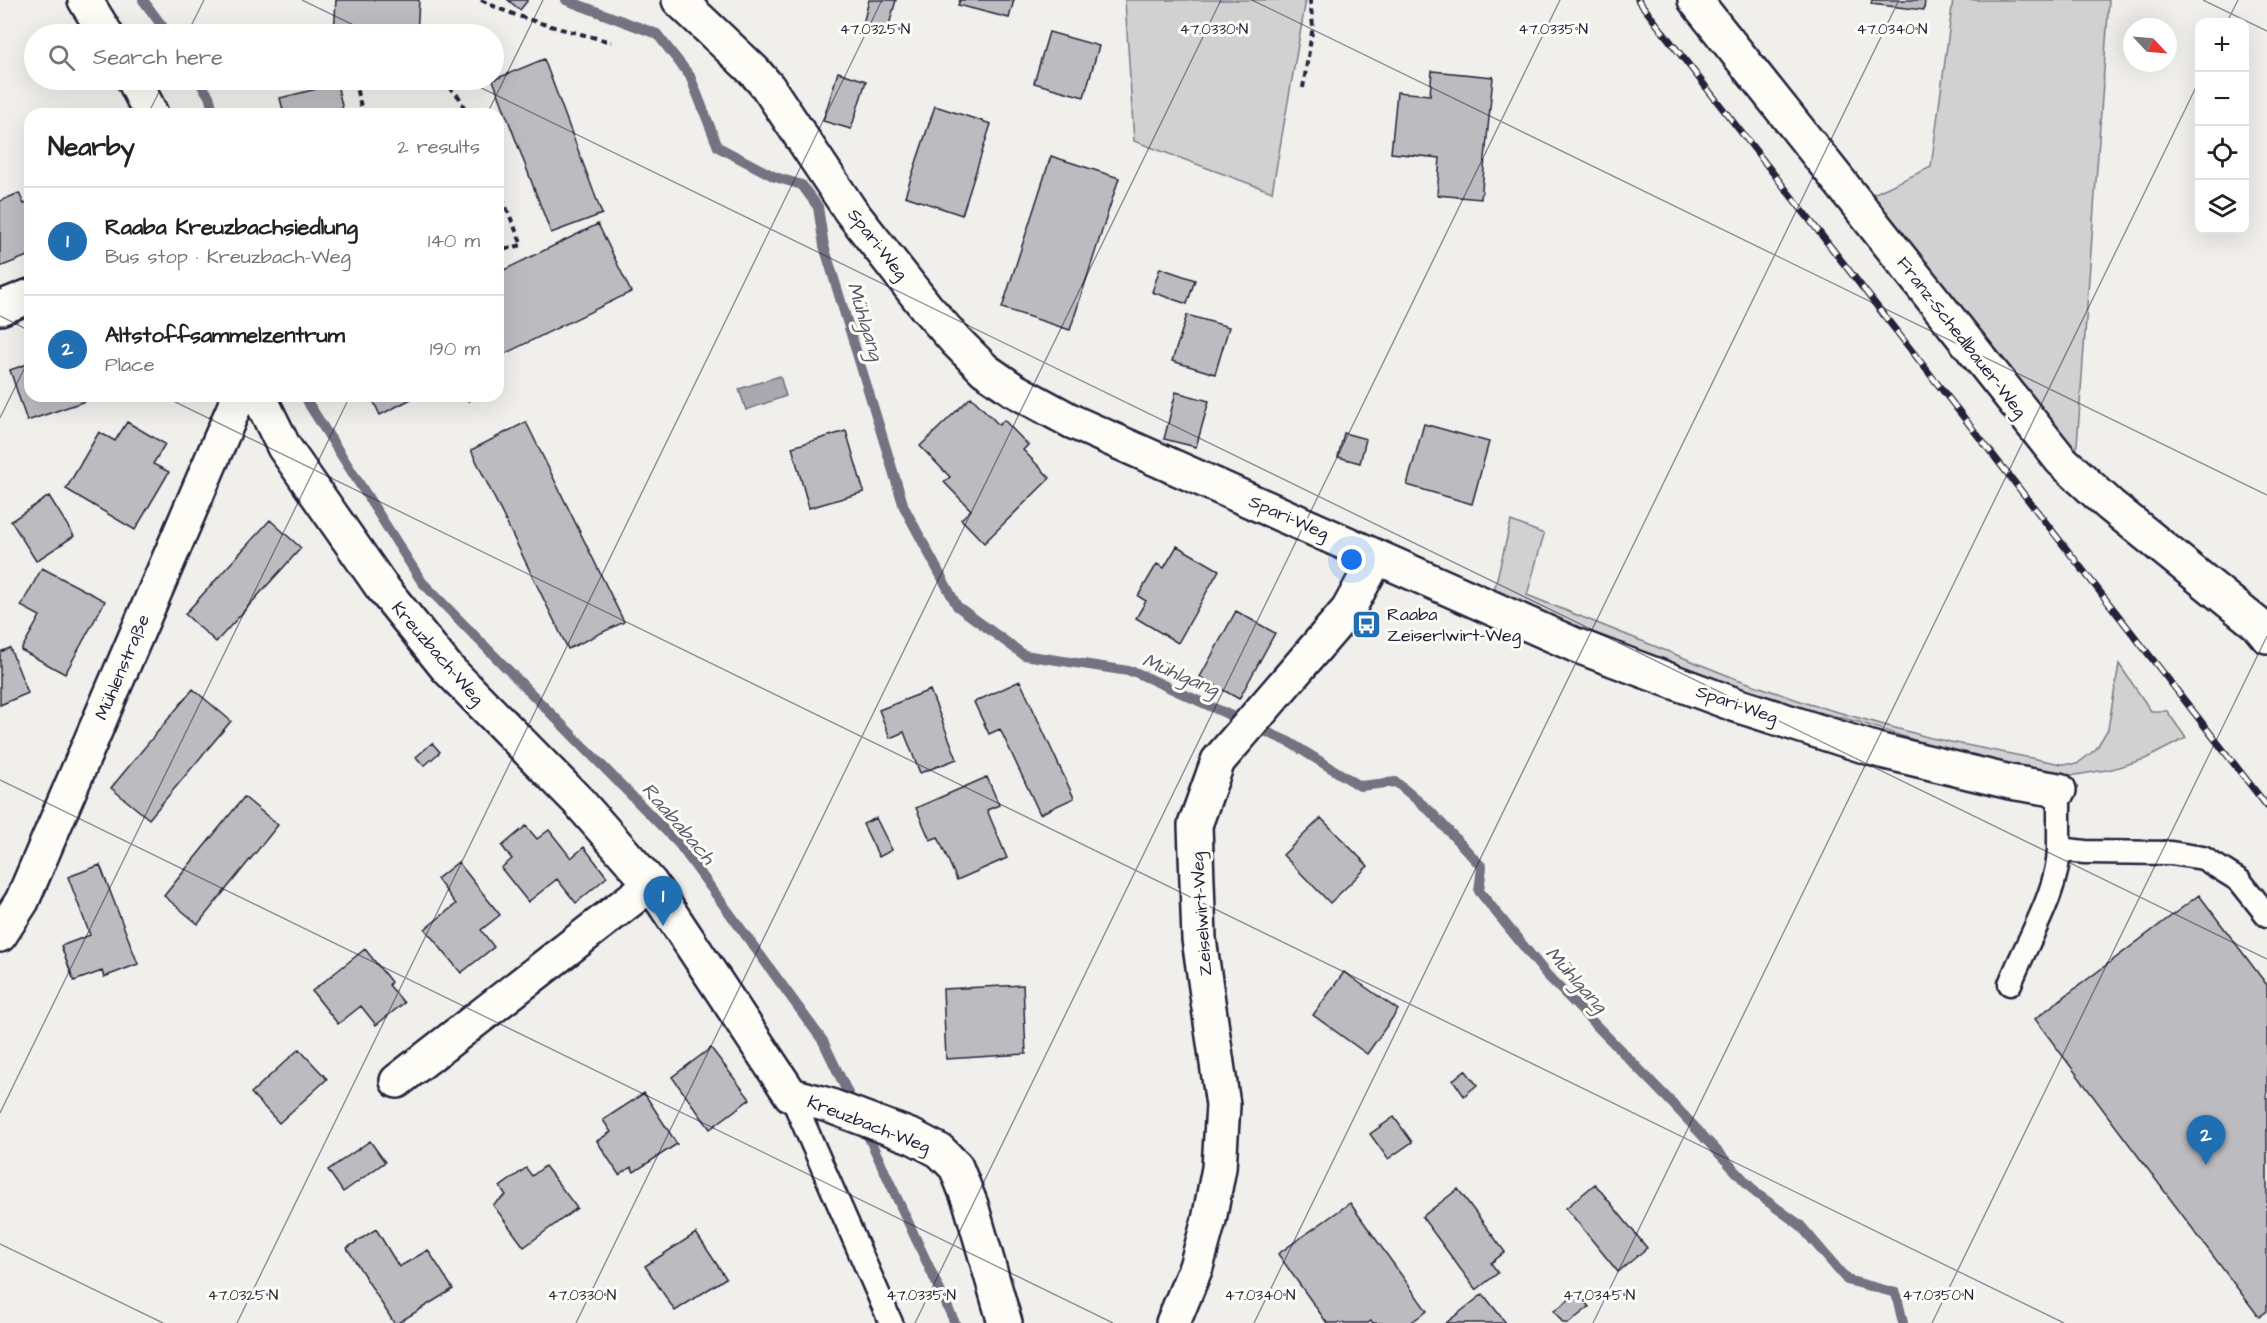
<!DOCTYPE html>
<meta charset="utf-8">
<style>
:root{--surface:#fff;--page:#f2f2f2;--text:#222;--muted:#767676;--line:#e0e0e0;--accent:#1f6fb2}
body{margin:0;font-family:"Architects Daughter",sans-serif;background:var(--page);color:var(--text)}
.controls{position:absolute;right:18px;top:18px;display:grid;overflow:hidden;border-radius:12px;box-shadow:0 6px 24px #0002}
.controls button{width:54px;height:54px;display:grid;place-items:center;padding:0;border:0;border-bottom:2px solid var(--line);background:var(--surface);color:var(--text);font:30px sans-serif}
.compass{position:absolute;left:2123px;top:18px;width:54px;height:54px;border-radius:50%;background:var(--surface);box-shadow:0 6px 24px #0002;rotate:116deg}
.you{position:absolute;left:1352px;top:560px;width:21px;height:21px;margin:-15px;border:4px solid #fff;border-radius:50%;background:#1a73e8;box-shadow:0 0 0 9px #1a73e833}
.badge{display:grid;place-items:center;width:39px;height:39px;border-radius:50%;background:var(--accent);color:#fff;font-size:20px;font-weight:700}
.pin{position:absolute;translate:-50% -50px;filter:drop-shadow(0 2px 3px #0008)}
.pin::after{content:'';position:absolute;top:32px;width:21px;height:18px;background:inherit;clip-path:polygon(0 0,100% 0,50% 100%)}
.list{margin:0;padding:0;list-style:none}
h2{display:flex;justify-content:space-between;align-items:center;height:78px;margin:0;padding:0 24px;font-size:26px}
h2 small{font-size:20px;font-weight:400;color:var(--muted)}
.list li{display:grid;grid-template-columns:39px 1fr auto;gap:18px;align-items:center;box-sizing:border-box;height:108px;padding:0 24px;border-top:2px solid var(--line)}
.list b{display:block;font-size:22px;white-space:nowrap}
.list p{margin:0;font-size:20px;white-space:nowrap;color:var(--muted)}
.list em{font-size:20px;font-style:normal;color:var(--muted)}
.icon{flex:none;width:33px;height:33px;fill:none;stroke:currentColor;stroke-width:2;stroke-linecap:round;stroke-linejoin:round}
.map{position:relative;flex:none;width:2267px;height:1323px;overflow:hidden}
.search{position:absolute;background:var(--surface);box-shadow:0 6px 24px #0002;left:24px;top:24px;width:480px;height:66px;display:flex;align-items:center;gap:15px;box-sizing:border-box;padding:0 21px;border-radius:33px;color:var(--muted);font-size:22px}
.panel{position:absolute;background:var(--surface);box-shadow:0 6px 24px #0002;left:24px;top:108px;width:480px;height:294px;border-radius:18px}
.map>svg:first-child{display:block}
.green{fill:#d2d1d1;stroke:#7a7a86;stroke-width:1.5}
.water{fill:#a9a9b0;stroke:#737381;stroke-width:1.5}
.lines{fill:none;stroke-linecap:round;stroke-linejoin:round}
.stream{stroke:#737381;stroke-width:10}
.building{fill:#bcbcc0;stroke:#22223b;stroke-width:1.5}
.lane-casing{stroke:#22223b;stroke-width:27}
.street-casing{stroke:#22223b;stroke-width:38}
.path{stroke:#22223b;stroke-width:4;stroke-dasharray:6 4.5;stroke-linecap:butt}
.lane{stroke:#fdfcf7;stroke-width:22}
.street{stroke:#fdfcf7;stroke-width:33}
.rail-casing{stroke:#22223b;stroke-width:7}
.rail{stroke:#fdfcf7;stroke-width:4.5;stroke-dasharray:14;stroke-linecap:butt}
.ticks{fill:none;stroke:#22223b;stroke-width:1.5;stroke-opacity:0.45}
.labels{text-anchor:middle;stroke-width:6;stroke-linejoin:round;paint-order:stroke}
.street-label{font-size:18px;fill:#22223b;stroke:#fdfcf7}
.poi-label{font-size:18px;fill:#22223b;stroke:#fdfcf7;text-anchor:start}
.water-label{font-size:20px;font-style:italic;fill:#58586a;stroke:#fdfcf7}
.ticks-label{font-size:15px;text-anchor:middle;fill:#22223b;stroke:#fdfcf7;stroke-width:6;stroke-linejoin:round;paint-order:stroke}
</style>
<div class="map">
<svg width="2267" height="1323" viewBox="0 0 2267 1323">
<rect width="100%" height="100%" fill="#f0efec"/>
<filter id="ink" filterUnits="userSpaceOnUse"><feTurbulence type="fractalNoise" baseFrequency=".0167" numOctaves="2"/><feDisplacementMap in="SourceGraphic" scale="12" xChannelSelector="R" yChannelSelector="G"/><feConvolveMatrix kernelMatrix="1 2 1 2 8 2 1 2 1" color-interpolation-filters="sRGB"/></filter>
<g filter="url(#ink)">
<path class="green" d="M1125 0H1306L1272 192 1134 141Z
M1953 0H2109L2076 459 1871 195 1931 167Z
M1511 521 1544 534 1527 595 1734 678 1809 704 1931 738 2061 764H2077L2096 749 2108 729 2119 664 2151 711H2167L2186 738 2145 759 2112 769 2076 775 2051 774 1963 756 1862 723 1827 714 1787 708 1493 595Z"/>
<path class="water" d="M780 376 786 396 746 410 739 389Z"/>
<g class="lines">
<path class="stream" d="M143 0 168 34
M566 0 657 34 690 76 718 147 775 177 802 185 818 207 824 246 904 507 957 606 1024 655 1135 672 1289 742 1360 786 1396 782 1430 811 1482 867 1479 891 1547 975 1675 1106 1756 1193 1800 1225 1847 1280 1896 1293 1903 1323
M198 80 209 96 214 114
M305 396 310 406 422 582 679 844 823 1041 855 1108
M863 1125 955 1323"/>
</g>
<path class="building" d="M336 0H419L417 34H334Z
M508 0H528L520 10Z
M869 0H896L889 25 880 29 863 24Z
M960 0H1014L1009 18 958 5Z
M1872 0H1925L1924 10 1871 4Z
M1049 32 1099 46 1084 97 1034 83Z
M544 59 602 214 551 233 493 80Z
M1432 71 1493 77 1481 199 1437 195 1440 158 1391 153 1397 92 1430 95Z
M838 72 866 81 851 129 823 121Z
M337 84 344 114H284L280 98Z
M935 106 991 124 962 215 905 196Z
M1051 156 1119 178 1070 330 1002 308Z
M19 193 24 204 30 202V255L0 267V201Z
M598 224 631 292 498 357V273Z
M1160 268 1195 280 1187 304 1152 292Z
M1187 315 1229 327 1215 374 1172 361Z
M30 363V396H100L27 421 10 370Z
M1176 392 1209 401 1196 447 1164 439Z
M371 396H417L380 415Z
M971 397 999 425 1004 420 1028 445 1023 450 1050 478 984 543 961 519 971 510 944 482 950 477 920 446Z
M127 422 165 444 153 464 169 472 135 530 66 489 99 432 115 441Z
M526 422 624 622 568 649 471 450Z
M1424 424 1489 442 1472 504 1407 485Z
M846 431 864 492 809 508 792 447Z
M1344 433 1366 439 1360 463 1338 457Z
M49 496 74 536 36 561 11 521Z
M270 520 301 548 216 642 185 614Z
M1177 546 1219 570 1178 643 1136 618 1146 601 1138 596 1157 564 1164 568Z
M42 568 105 601 65 674 21 650 40 616 21 606Z
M1236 611 1275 633 1239 699 1200 677Z
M10 648 28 693 0 705V652Z
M1020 681 1074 798 1040 814 1000 729 989 734 974 702Z
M193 689 231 721 149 819 111 788Z
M930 690 957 759 920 773 904 732 890 738 879 710Z
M432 743 440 752 424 766 416 757Z
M987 777 999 805 987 810 1007 858 957 880 938 837 930 840 916 808Z
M244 797 278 825 198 924 164 896Z
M876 818 892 850 879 857 863 824Z
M1321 818 1368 866 1330 903 1283 855Z
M526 826 537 839 549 830 571 858 584 847 607 877 576 903 557 879 528 902 501 868 512 859 502 846Z
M458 862 500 915 481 930 494 947 461 973 425 929 456 904 437 879Z
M100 865 138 964 104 977 102 971 74 981 61 946 90 935 68 877Z
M2199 895 2267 985V1311L2259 1317 2035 1019Z
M365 949 391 982 389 985 404 1003 376 1025 361 1006 338 1024 312 991Z
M1344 972 1398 1010 1367 1054 1313 1015Z
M1023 985 1026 1054 946 1059 943 989Z
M711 1048 750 1099 710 1129 672 1077Z
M299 1049 327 1079 279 1123 251 1093Z
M1465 1070 1477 1085 1464 1096 1453 1080Z
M644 1093 677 1144 634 1172 631 1167 619 1175 597 1141 611 1132 603 1120Z
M1394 1117 1412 1142 1388 1159 1370 1134Z
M370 1141 385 1162 343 1192 328 1170Z
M545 1166 577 1208 524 1247 493 1205 506 1195 500 1187 526 1168 532 1176Z
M1595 1184 1647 1248 1618 1272 1566 1208Z
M1458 1189 1505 1252 1491 1263 1498 1273 1476 1290 1422 1217Z
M1350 1203 1427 1311 1410 1323H1373L1371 1321 1368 1323H1327L1278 1254Z
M376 1229 399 1267 428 1250 453 1289 398 1323H394L347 1248Z
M696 1233 726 1278 675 1311 645 1266Z
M1578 1293 1589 1307 1569 1323H1563L1554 1311Z
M1483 1294 1506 1323H1446Z"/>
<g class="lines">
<defs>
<path id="lane" d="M2059 849V790
M2010 984C2026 942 2058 893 2059 849L2085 852 2171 853 2203 858 2240 881 2267 915
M791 1095 891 1323"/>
<path id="street" d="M85 0 106 34
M679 0 754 71 768 87 850 210 926 307 956 341 985 370 1014 390 1073 422 1575 645 1736 705 1877 750 2010 782 2059 790
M1695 0 2061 460 2110 505 2257 624 2267 636
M134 80 151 114
M0 308 30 296
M259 396 284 447 381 586 447 668 578 801 651 884 791 1095 828 1105 913 1137 940 1151 956 1167 971 1205 1005 1323
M0 935 22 901 239 396
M397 1081 651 884
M1173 1323 1196 1267 1209 1220 1219 1168 1223 1105 1199 939 1195 825 1218 761 1348 610 1377 557"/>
</defs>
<use href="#lane" class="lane-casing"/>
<use href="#street" class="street-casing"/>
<path class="path" d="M481 0C522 21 567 30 611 42
M354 80 363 114
M441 80 459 97 467 114
M1303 88 1313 26 1310 0
M498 188 522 245 498 251
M467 396 471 403"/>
<use href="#lane" class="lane"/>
<use href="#street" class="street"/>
<defs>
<path id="rail" d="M1638 0 2267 806"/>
</defs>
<use href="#rail" class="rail-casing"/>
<use href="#rail" class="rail"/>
</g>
</g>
<path class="ticks" d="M302 0 372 34M1252 0 2267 495M2203 0 2267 31M2227 22 2238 0M187 34 204 0M465 80 2267 959M148 114 165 80M487 114 543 0M0 316 30 331M163 396 2064 1323M0 418 30 357M0 780 1113 1323M0 1113 350 396M0 1244 163 1323M237 1323 882 0M576 1323 1221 0M915 1323 1560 0M1254 1323 1899 0M1593 1323 2200 79M1932 1323 2267 636"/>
<defs>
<symbol id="bus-square" viewBox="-11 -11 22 22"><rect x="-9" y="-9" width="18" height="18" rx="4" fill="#1f6fb2" stroke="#fdfcf7"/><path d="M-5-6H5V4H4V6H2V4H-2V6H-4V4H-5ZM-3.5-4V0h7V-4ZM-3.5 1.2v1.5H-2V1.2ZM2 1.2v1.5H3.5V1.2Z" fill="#fff"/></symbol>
</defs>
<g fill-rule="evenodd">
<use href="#bus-square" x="1350" y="608" width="33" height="33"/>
</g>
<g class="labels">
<g class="street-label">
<text transform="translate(878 244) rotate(52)" y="6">Spari-Weg</text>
<text transform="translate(1962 337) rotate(52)" y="6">Franz-Schedlbauer-Weg</text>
<text transform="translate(1289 517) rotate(24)" y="6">Spari-Weg</text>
<text transform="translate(438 653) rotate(49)" y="6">Kreuzbach-Weg</text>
<text transform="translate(122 667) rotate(-67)" y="6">Mühlenstraße</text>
<text transform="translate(1737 704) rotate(19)" y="6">Spari-Weg</text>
<text transform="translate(1201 914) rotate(-94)" y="6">Zeiselwirt-Weg</text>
<text transform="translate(869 1124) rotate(21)" y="6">Kreuzbach-Weg</text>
</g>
<g class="poi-label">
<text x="1387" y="620">Raaba<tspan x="1387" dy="21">Zeiserlwirt-Weg</tspan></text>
</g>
<g class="water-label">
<text transform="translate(866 321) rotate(73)" y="7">Mühlgang</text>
<text transform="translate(1181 674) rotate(23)" y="7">Mühlgang</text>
<text transform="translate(679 823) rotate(49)" y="7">Raababach</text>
<text transform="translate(1577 979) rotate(48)" y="7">Mühlgang</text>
</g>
</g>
<g class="ticks-label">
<text x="875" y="34">47.0325°N</text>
<text x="1214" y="34">47.0330°N</text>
<text x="1553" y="34">47.0335°N</text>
<text x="1892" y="34">47.0340°N</text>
<text x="243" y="1300">47.0325°N</text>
<text x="582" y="1300">47.0330°N</text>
<text x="921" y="1300">47.0335°N</text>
<text x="1260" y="1300">47.0340°N</text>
<text x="1599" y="1300">47.0345°N</text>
<text x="1938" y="1300">47.0350°N</text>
</g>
</svg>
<div class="controls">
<button>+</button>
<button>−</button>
<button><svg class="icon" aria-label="locate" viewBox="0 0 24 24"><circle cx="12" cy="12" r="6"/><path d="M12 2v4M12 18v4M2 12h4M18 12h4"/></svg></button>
<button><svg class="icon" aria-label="layers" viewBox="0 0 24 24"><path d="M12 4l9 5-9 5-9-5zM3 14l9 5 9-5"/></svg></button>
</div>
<svg class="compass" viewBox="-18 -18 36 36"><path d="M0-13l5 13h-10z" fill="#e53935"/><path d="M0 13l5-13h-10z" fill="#767676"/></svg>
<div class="you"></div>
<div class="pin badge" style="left:663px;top:926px">1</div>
<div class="pin badge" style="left:2206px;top:1165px">2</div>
<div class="search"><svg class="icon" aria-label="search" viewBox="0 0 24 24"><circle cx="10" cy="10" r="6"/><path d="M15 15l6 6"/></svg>Search here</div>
<section class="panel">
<h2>Nearby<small>2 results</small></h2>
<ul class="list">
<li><span class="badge">1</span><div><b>Raaba Kreuzbachsiedlung</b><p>Bus stop · Kreuzbach-Weg</p></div><em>140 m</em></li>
<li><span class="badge">2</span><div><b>Altstoffsammelzentrum</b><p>Place</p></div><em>190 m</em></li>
</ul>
</section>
</div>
